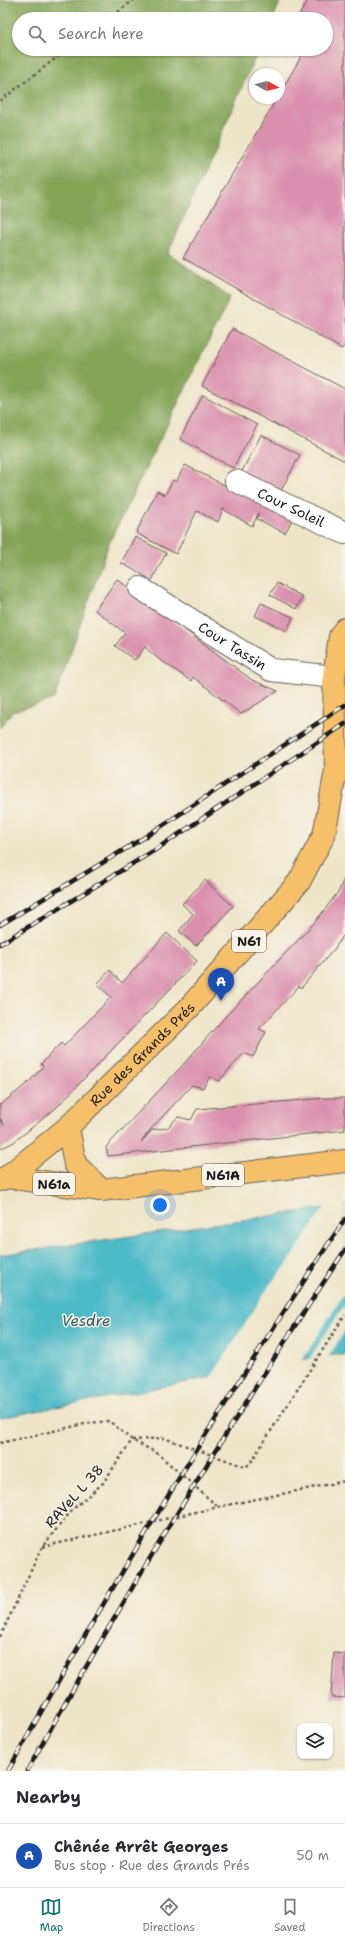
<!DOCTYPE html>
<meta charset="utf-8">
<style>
:root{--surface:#fff;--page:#f7f7f7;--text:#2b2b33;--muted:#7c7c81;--line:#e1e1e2;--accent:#0f766e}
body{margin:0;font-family:"Shantell Sans",sans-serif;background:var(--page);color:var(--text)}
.controls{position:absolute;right:12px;bottom:12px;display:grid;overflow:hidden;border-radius:8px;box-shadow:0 1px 3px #0004}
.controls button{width:36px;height:36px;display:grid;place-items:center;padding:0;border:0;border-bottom:1px solid var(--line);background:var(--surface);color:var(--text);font:20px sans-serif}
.compass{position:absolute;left:249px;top:68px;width:36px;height:36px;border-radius:50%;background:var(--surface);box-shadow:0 1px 3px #0004;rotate:98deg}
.you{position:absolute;left:160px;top:1205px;width:14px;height:14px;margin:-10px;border:3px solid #fff;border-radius:50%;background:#1a73e8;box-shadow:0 0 0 6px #1a73e833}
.badge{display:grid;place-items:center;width:26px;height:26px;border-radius:50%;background:var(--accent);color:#fff;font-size:13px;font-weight:700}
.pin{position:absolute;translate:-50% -33px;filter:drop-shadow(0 1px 2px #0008)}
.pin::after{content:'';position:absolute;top:21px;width:14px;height:12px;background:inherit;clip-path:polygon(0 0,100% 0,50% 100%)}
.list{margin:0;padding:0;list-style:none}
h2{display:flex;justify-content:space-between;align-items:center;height:52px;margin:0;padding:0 16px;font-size:17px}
h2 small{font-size:13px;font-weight:400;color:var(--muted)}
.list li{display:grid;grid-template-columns:26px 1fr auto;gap:12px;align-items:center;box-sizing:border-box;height:64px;padding:0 16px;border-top:1px solid var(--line)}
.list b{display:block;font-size:15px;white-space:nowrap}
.list p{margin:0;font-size:13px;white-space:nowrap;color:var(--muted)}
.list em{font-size:13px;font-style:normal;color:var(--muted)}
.icon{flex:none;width:22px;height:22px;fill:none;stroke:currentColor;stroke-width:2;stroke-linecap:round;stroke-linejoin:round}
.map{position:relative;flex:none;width:345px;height:1771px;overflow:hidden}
.search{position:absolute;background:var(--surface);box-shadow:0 1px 3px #0004;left:12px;right:12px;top:12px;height:44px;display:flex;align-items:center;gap:10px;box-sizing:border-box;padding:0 14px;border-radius:22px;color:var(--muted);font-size:15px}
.sheet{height:116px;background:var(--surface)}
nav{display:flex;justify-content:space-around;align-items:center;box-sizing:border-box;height:56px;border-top:1px solid var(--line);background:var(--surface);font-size:11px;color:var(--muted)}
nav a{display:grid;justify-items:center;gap:2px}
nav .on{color:var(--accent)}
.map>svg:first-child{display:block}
.forest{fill:#84a559;stroke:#50603a}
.water{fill:#4dbac7;stroke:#346b72}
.pier{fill:#eee5c9}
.building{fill:#da90ae}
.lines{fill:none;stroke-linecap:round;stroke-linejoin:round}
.minor-casing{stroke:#666259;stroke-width:24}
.major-casing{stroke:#666259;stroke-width:24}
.path{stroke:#666259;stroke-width:2.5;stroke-dasharray:3 3;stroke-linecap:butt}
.minor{stroke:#fff;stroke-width:22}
.major{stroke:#f6c06b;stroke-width:22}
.rail-casing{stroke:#1c1c1c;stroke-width:4.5}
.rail{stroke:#f7f3e8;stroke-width:3;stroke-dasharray:9;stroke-linecap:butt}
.labels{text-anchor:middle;stroke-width:3;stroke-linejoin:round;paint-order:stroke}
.shield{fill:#f7f3e8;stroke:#5e5c59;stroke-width:1}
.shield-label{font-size:13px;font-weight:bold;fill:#1c1c1c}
.street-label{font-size:14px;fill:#1c1c1c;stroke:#f7f3e8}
.water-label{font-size:15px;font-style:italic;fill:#305b60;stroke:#f7f3e8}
</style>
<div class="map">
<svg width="345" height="1771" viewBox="0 0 345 1771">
<rect width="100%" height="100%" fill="#f7f3e8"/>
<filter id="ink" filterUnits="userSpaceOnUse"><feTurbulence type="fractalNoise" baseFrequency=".025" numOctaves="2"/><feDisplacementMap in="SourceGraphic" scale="8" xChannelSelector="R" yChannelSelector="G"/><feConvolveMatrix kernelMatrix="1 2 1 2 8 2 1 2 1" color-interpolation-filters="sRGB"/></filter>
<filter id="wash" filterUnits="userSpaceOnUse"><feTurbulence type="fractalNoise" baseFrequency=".012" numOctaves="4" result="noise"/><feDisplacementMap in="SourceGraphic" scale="16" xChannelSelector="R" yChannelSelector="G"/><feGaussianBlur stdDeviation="0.9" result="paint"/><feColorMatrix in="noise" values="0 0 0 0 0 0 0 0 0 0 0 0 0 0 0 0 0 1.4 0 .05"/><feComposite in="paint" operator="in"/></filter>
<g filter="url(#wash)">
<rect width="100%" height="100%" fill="#eee5c9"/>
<path class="forest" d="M0 0H281L273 19H19V49H259L168 253 230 298 109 543 54 699 12 712 0 728Z"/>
<path class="water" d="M345 1205V1355H326L0 1418V1255Z"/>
<path class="pier" d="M345 1203V1292L301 1362 210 1379 271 1283 286 1266 326 1205Z
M345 1304V1331L328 1357 308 1361Z"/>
<g id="blocks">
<path class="building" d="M308 0H345V344L342 349 183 258 277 98H279V95L302 55 292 49H326V19H297Z
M232 329 345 389V461L202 386Z
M203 395 257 425 233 468 180 439Z
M261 435 300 455 279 494 241 473Z
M185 465 292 520 285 533 257 519 259 513 252 526 223 509 218 522 197 511 176 554 136 533 157 491 165 495 173 480 176 482Z
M135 537 166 553 152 580 121 563Z
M117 579 252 680 278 691 241 714 193 677 191 681 156 657 145 647 135 660 115 646 125 633 95 610Z
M277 583 303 597 296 609 270 595Z
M261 603 293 617 287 631 255 616Z
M345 876V937L343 936 335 948 301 988 299 986 259 1029 266 1032 253 1057 244 1053 219 1081 210 1077 203 1088 192 1085 151 1129 141 1142 152 1130 167 1128 178 1117 191 1120 197 1109 326 1098H345V1130L108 1156 106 1147 181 1067 225 1017 315 922 339 891Z
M205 880 233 906 196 946 179 931 193 914 182 904Z
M167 933 197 961 56 1108 14 1142 0 1149V1119L4 1125 0 1118V1105L29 1082 43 1067 41 1064 61 1043 64 1046 111 997 97 984 110 970 122 983Z
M334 1653 345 1654V1698L331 1697Z"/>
</g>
</g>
<g filter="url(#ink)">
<use href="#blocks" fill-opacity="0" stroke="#666259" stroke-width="1"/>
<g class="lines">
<defs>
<g id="minor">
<path id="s1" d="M236 481 345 533"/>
<path id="s2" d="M140 588 271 670 334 677"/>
</g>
<g id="major">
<path d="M68 1127 75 1164 101 1190"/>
<path id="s3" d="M7 1177 68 1127 189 1008 299 882 324 835 336 770 334 677 340 636 345 629"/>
<path d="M0 1180 7 1177 101 1190 345 1161"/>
</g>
</defs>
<use href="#minor" class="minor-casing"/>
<use href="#major" class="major-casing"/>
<path class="path" d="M108 19 134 0
M0 101 68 49
M132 1440 164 1438 246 1467 251 1462 345 1315
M0 1443 89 1423 109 1421 132 1440 157 1453 217 1506
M42 1547 218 1507 345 1481
M0 1637 42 1547 72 1510 103 1483 132 1440"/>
<use href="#minor" class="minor"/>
<use href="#major" class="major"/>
<defs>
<path id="rail" d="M0 925 145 837 345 705
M0 944 155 850 345 724
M8 1771C113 1582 225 1398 345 1219
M27 1771C126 1593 232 1419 345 1250"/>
</defs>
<use href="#rail" class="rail-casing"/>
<use href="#rail" class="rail"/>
</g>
</g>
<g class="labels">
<g class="shield">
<rect x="232" y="930" width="34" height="22" rx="3"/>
<rect x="202" y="1164" width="42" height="22" rx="3"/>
<rect x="33" y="1173" width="42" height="22" rx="3"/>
</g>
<g class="shield-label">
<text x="249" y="946">N61</text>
<text x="223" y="1180">N61A</text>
<text x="54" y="1189">N61a</text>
</g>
<g class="street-label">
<text dy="5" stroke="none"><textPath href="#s1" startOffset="61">Cour Soleil</textPath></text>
<text dy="5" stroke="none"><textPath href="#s2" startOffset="109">Cour Tassin</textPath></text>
<text dy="5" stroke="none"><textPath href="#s3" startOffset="183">Rue des Grands Prés</textPath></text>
<text transform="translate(74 1496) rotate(-48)" y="5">RAVeL L 38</text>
</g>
<g class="water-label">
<text x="86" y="1326">Vesdre</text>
</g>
</g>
</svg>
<div class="controls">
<button><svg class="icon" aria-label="layers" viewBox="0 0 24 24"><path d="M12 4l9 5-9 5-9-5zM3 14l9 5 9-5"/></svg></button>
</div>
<svg class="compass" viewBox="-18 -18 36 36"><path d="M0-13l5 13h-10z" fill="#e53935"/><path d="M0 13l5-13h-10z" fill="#7c7c81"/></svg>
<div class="you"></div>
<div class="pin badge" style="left:221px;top:1001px;background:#1a4fb4">A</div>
<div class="search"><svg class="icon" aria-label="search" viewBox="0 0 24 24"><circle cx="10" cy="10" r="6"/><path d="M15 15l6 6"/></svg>Search here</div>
</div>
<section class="sheet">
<h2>Nearby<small></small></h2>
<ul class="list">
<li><span class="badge" style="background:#1a4fb4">A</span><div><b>Chênée Arrêt Georges</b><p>Bus stop · Rue des Grands Prés</p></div><em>50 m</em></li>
</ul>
</section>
<nav>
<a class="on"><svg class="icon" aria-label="map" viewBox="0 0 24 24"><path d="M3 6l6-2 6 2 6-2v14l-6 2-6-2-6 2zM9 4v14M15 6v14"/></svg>Map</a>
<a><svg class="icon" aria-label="directions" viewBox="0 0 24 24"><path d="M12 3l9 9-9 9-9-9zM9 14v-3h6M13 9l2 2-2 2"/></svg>Directions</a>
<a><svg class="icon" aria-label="saved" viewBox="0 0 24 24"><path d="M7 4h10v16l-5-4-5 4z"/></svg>Saved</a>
</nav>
